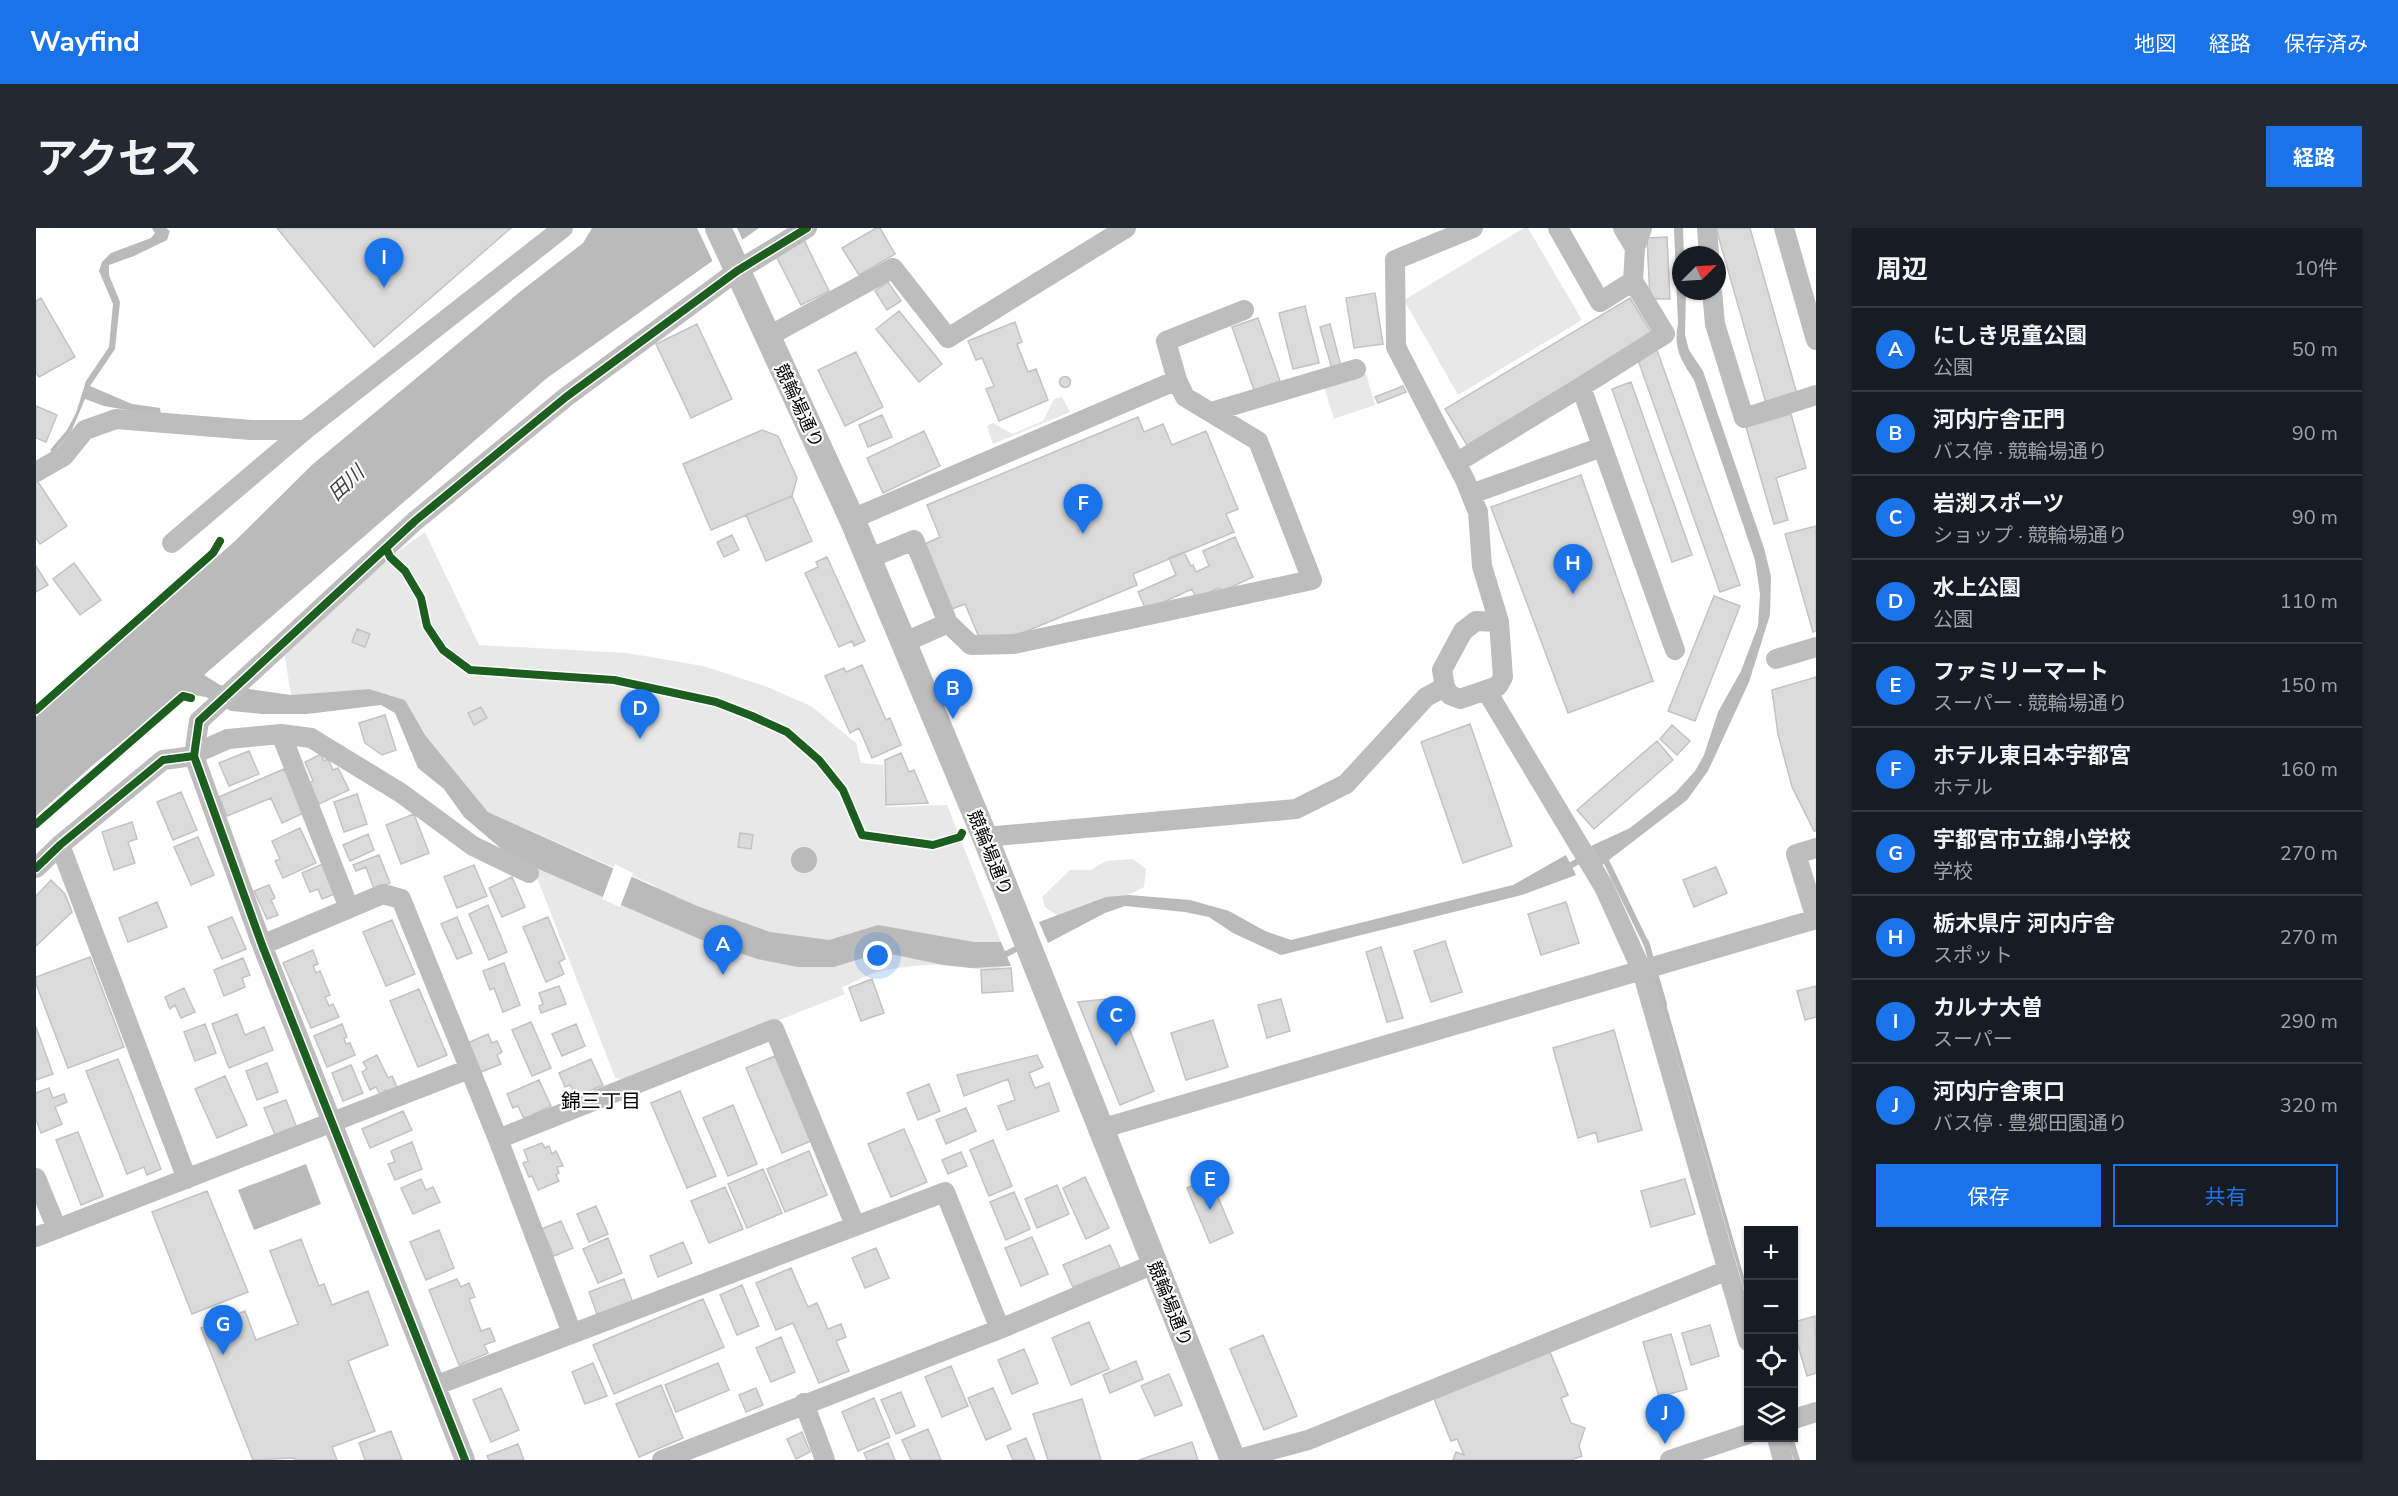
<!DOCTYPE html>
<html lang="ja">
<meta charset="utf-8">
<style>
:root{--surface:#171b24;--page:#242831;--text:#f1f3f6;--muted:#9ea1a6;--line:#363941;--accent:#1a73e8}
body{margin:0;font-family:"Nunito Sans","Noto Sans JP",sans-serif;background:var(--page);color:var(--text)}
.controls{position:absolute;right:18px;bottom:18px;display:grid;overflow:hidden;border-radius:0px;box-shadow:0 2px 4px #0004}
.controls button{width:54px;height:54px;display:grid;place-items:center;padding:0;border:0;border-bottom:2px solid var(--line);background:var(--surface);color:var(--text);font:30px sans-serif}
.compass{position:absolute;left:1636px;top:18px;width:54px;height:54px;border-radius:50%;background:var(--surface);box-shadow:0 2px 4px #0004;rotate:66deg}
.you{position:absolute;left:842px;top:728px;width:21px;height:21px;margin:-15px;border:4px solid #fff;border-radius:50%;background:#1a73e8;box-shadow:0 0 0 9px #1a73e833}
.badge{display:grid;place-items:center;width:39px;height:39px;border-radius:50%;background:var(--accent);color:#fff;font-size:20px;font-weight:700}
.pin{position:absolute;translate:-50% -50px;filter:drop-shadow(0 2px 3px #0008)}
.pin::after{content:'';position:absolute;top:32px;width:21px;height:18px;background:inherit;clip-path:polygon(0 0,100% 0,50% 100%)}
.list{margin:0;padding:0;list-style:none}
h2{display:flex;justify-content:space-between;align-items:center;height:78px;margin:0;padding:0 24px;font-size:26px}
h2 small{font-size:20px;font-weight:400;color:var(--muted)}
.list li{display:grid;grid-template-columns:39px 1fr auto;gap:18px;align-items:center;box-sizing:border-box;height:84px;padding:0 24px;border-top:2px solid var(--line)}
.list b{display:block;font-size:22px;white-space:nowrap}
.list p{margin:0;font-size:20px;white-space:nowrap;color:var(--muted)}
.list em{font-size:20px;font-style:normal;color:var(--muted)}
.actions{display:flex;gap:12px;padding:18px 24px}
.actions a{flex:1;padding:14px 0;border:2px solid var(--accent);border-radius:0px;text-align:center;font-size:21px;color:var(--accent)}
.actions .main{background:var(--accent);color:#fff}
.icon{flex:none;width:33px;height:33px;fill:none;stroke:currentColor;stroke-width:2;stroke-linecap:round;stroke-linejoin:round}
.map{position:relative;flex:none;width:1780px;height:1232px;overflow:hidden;border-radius:0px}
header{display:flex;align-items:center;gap:36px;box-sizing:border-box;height:84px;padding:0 30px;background:var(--accent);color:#fff}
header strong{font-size:28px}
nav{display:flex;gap:33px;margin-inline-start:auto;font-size:21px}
.intro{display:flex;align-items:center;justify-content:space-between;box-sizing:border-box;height:144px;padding:0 36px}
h1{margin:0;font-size:42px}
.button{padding:15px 27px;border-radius:0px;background:var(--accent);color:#fff;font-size:21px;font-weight:700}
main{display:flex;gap:36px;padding:0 36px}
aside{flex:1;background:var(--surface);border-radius:0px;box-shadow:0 2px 4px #0004}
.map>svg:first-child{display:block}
.green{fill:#e8e8e8}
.water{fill:#bababa}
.pier{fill:#fff}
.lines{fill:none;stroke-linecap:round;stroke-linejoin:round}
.stream{stroke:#bababa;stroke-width:6}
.building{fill:#dbdbdb;stroke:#c3c3c3;stroke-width:1.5}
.minor{stroke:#bdbdbd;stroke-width:20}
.major{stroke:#bdbdbd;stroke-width:26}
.cycleway-casing{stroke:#fff;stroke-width:11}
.cycleway{stroke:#1b5e20;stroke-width:8}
.labels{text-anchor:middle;stroke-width:4.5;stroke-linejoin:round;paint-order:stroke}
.street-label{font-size:18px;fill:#000;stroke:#fff}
.water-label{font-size:20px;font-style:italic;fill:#3d3d3d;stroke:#fff}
.neighbourhood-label{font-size:20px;fill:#000;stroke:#fff}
</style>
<header>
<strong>Wayfind</strong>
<nav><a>地図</a><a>経路</a><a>保存済み</a></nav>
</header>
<div class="intro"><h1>アクセス</h1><a class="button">経路</a></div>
<main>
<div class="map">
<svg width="1780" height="1232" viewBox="0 0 1780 1232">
<rect width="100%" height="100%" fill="#fff"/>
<path class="green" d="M1488 0H1492L1546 92 1422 167 1368 72Z
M1330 146 1339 177 1298 191 1288 159Z
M1026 169 1034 184 957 216 951 198 957 195 976 206 1007 193 1018 171Z
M389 304 443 417 591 425 667 438 729 458 775 478 820 515 825 535 847 537 850 579 911 577 973 734C957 749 934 738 915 737 897 735 863 739 845 743 832 746 819 754 806 759L809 766 589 853 579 849 496 637 622 659 452 584 389 507 369 472 333 461 255 467 248 423 354 329Z
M1097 631 1110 641 1108 659C1081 674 1052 682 1022 688L1009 679 1006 669 1034 642H1055L1070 633Z"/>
<path class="water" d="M116 0H130L134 3 131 12 98 28 73 37V47L84 74 79 121 54 158 96 176 124 180 125 188 68 178 49 171 35 204 17 225 14 222 31 202 40 185 50 153 73 119 77 76 63 43 66 34 75 25 115 10 119 5Z
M556 0H723L511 150 168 447 184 457 255 467 333 461 369 472 389 507 452 584 661 678 734 704 793 712 842 697 938 714H965L975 738 935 740 907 737 846 724 798 739H762L721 731 661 710 475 629 428 589 408 561 382 540 359 485 345 477 271 486H227L195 483 170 469 146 465 57 537 0 588V489L199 313 277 236 485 63 547 15Z
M1638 0H1647L1648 27H1645V63H1650L1649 107 1653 122 1667 143 1728 320 1735 348 1734 387 1713 454 1672 543 1651 572 1573 632 1615 719 1609 720 1568 636 1566 637 1555 618 1594 600 1640 564 1659 543 1668 527 1682 484 1705 443 1722 398 1724 366 1719 332 1658 152C1645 132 1637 120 1642 96Z
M755 632a13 13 0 1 1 26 0a13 13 0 1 1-26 0Z
M1530 627 1540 647 1486 667 1245 727 1197 705 1173 689 1149 684 1089 678 1069 685 1012 715 1003 694 1070 669 1093 667 1154 672 1193 683 1229 703 1255 712 1477 657Z
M1628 769 1712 1063V1075L1624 770Z
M270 936 285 976 218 1002 202 962Z"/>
<path class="pier" d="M661 0H701L708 15 678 36Z
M579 636 597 645 584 679 566 671Z"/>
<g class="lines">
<path class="stream" d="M1528 641 1548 630
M1610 714 1628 776
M962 727 970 726 986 718
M1754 1210 1761 1232"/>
</g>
<path class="building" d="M241 0H475L338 119Z
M840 0H844L859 26 823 47 806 20Z
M1680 0H1714L1761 166 1730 175Z
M1631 9 1634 71H1614L1611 10Z
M768 12 793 63 765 77 739 26Z
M852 54 865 73 851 82 839 63Z
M1339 65 1347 116 1318 120 1310 70Z
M5 70 39 129 3 149 0 145V73Z
M1594 70 1616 106 1431 217 1409 181Z
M1269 78 1283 135 1257 141 1243 85Z
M863 83 906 136 883 154 840 101Z
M1222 90 1244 153 1218 162 1196 99Z
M979 94 986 114 981 116 992 144 1000 141 1012 172 963 193 950 161 958 158 946 130 940 132 932 113Z
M661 96 696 171 655 190 620 116Z
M1294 96 1305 138 1296 141 1284 99Z
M1621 122 1704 357 1684 364 1601 129Z
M820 124 847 179 809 198 782 142Z
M1023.5 154a5.5 5.5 0 1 1 11 0a5.5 5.5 0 1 1-11 0Z
M1595 154 1656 327 1636 334 1576 161Z
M1367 158 1370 164 1342 175 1339 169Z
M0 178 21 187 10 214 0 210Z
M1755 186 1770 240 1740 250 1752 292 1738 296 1710 199Z
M846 187 856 209 832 219 823 197Z
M1102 189 1108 204 1127 196 1136 217 1170 203 1202 281 1190 286 1198 304 1097 346 1101 357 948 421 929 376 916 381 889 316 904 309 891 277Z
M726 202 742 208 761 250 756 268 675 302 647 236Z
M888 203 904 238 847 265 831 230Z
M1545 247 1617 453 1532 485 1455 279Z
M2 254 31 298 4 316 0 310V255Z
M756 268 776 313 730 333 710 287Z
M1780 298V403L1777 404 1749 306Z
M696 307 703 322 688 329 681 314Z
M1199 309 1217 349 1185 364 1183 360 1160 370 1156 361 1110 382 1102 364 1140 347 1133 330 1148 324 1155 338 1157 337 1160 344 1173 338 1167 323Z
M791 329 829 413 818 418 816 413 803 419 769 345 782 339 780 334Z
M38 335 65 372 44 387 17 351Z
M0 338 12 357 0 364Z
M1678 368 1704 378 1659 493 1632 483Z
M321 401 334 406 329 419 316 414Z
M826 437 850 492 854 490 865 517 836 530 823 500 814 505 789 448 808 440 810 444Z
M1780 449V603H1778L1756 559 1742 506 1736 462Z
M445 479 451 490 438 497 432 485Z
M349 487 360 522 346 527 329 515 323 495Z
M1434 496 1476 618 1427 635 1385 514Z
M1636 497 1654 513 1641 527 1624 511Z
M1621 513 1637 532 1558 601 1541 582Z
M213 523 223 546 193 558 183 535Z
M865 525 873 544 878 542 892 575 850 577 849 532Z
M285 526 288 533 292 531 297 542 302 540 313 562 283 576 273 555 277 553 269 534Z
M248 541 268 585 246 595 235 570 191 588 183 569Z
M145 564 161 602 137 612 121 574Z
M321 566 331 596 308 604 298 574Z
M378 586 393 625 365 636 350 597Z
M96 594 101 611 92 614 99 635 78 642 66 604Z
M264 600 280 635 247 650 239 633 244 631 236 613Z
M704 605 717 607 715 621 702 619Z
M332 606 338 622 314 633 307 617Z
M162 609 178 647 155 657 138 619Z
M343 627 354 655 338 661 330 639 320 643 317 637Z
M289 635 301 665 286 671 282 661 274 664 266 645Z
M438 637 451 668 421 680 408 649Z
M1680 639 1691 665 1658 679 1647 652Z
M476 649 489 679 466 689 453 660Z
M15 652 29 666 36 684 0 718V668Z
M233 657 239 670 235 672 242 687 231 691 218 663Z
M121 674 131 699 92 714 83 690Z
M1530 674 1543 715 1505 727 1492 686Z
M452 677 471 724 453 732 433 686Z
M196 689 210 721 186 731 172 699Z
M421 689 436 725 421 731 405 696Z
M512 689 529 731 523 734 528 746 510 754 487 699Z
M356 692 379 746 350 758 327 704Z
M1409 713 1426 764 1395 774 1378 723Z
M1345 719 1367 790 1351 794 1330 724Z
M277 722 282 736 277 738 280 745 284 743 294 767 289 769 293 778 297 776 303 789 275 800 247 735Z
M54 729 88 819 32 840 0 756V749Z
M207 730 214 747 206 750 209 759 188 768 178 742Z
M468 735 484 777 467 784 458 760 454 762 447 743Z
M975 740 977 763 946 765 945 742Z
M836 751 848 785 825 793 813 760Z
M523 758 530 776 505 785 503 778 507 776 503 765Z
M1780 758V789L1769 792 1761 763Z
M148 760 159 784 145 790 139 777 134 781 129 769Z
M383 761 411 827 382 839 354 773Z
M1081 770 1118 863 1084 877 1042 774Z
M1245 771 1254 803 1231 810 1222 777Z
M201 786 209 807 228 799 237 822 193 840 176 796Z
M1177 792 1192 839 1150 852 1135 805Z
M495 794 515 840 496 848 476 802Z
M169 796 180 825 159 833 148 804Z
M306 796 311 809 308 811 310 816 314 815 319 827 291 839 278 808Z
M540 796 549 818 526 828 516 806Z
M0 799 17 846 0 852Z
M1578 802 1606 902 1562 914 1560 904 1542 910 1517 820Z
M452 806 456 815 461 813 466 824 461 827 465 836 445 844 432 815Z
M341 827 352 850 356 848 362 861 352 865 350 862 344 866 340 859 334 862 326 844 331 841 327 834Z
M1001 827 1007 839 993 845 999 860 1013 855 1023 883 971 902 962 878 979 872 972 851 928 868 921 847Z
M739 828 775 913 746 925 710 840Z
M82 831 125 941 111 947 108 939 91 946 50 843Z
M555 831 567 857 540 869 534 857 529 859 523 845Z
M231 835 242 864 221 872 210 843Z
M315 837 327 865 307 873 296 845Z
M189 848 211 897 181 910 159 861Z
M503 852 515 878 488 891 482 878 477 880 471 866Z
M893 856 904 883 882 892 871 865Z
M13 860 17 870 28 866 31 874 19 879 26 896 5 905 0 892V865Z
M644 863 680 948 651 960 615 875Z
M250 872 261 900 240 909 228 880Z
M697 877 721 936 692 948 667 890Z
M930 880 940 903 910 916 900 892Z
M367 883 376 902 334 920 326 901Z
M868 901 891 954 855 969 832 916Z
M42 904 67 968 45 977 20 912Z
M957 912 976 958 953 968 934 922Z
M376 914 386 941 359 952 352 936 359 934 355 923Z
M506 915 509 920 513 918 516 926 520 923 527 938 521 939 523 945 520 947 523 953 502 962 496 948 493 949 487 935 492 933 488 922Z
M773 923 791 967 749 984 731 941Z
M925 924 931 938 912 946 906 932Z
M727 941 746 985 711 1000 692 956Z
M1049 949 1073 1000 1050 1011 1027 960Z
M1174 950 1197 1005 1174 1015 1151 960Z
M385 951 390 962 397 959 404 974 377 986 365 960Z
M1649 951 1659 986 1615 999 1605 963Z
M1021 957 1033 986 1001 1000 989 971Z
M689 959 707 1001 673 1015 655 973Z
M171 963 212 1064 156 1086 116 984Z
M978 964 994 1001 970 1012 954 974Z
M560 978 572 1006 553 1014 541 986Z
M525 993 537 1020 518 1028 506 1001Z
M403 1002 418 1040 390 1052 374 1014Z
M996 1009 1012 1046 985 1058 969 1020Z
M572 1010 586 1045 562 1055 547 1021Z
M265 1011 283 1058 288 1056 296 1077 332 1063 352 1117 312 1133 339 1203 296 1219 301 1232H259L258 1230 217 1232 165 1100 209 1083 220 1112 262 1096 234 1023Z
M647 1014 656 1035 622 1049 614 1028Z
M1074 1017 1084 1040 1037 1059 1027 1037Z
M840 1020 853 1050 829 1060 816 1030Z
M755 1040 772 1079 781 1075 792 1101 805 1096 810 1109 800 1113 813 1143 783 1155 757 1095 740 1102 720 1055Z
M421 1051 425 1059 433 1055 439 1069 433 1071 445 1103 454 1100 459 1113 448 1117 452 1125 423 1137 393 1062Z
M588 1051 597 1075 562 1089 553 1064Z
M706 1057 723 1098 701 1107 684 1067Z
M667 1071 688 1119 578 1166 557 1117Z
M1779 1088 1780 1145 1771 1148 1758 1104V1094Z
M1053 1094 1073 1141 1035 1157 1016 1110Z
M1674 1097 1683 1128 1655 1137 1646 1105Z
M1635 1106 1651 1161 1623 1169 1607 1114Z
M1227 1107 1261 1188 1228 1202 1194 1121Z
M745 1109 759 1144 735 1154 720 1120Z
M988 1121 1002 1155 976 1166 962 1132Z
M1514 1124 1532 1167 1525 1170 1535 1195 1549 1200 1543 1218 1546 1228 1535 1232H1417L1420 1224 1428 1227 1421 1211 1415 1213 1398 1171Z
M1100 1133 1107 1151 1074 1165 1067 1147Z
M557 1135 571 1168 549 1176 536 1144Z
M682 1135 693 1162 640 1184 629 1157Z
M915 1138 932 1178 906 1189 889 1149Z
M1133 1146 1146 1177 1119 1188 1105 1158Z
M625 1157 647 1210 603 1229 580 1176Z
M465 1160 483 1202 455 1214 437 1172Z
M720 1160 727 1177 710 1184 703 1167Z
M957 1160 975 1201 950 1212 932 1170Z
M865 1164 879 1198 860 1206 845 1172Z
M838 1170 854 1209 822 1223 806 1184Z
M1046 1171 1065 1232H1012L997 1186Z
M892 1201 905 1232H875L866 1212Z
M355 1203 366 1232H329L323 1215Z
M766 1204 774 1224 760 1231 751 1211Z
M990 1210 999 1232H977L971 1218Z
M1156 1214 1162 1232H1103Z
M852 1215 859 1232H831L828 1225Z
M482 1216 488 1232H453L451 1228Z"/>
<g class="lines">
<path class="minor" d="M1437 0 1359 32 1360 119 1429 252 1442 284 1446 338 1463 394
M1522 0 1564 74 1597 53 1629 106 1545 159 1639 422
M1587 0 1599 20
M1671 0 1673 27
M1748 0 1780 112
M1597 53 1599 20 1606 0
M1676 63 1679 96 1708 190 1780 167
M731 109 857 40 912 110 1090 0
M1175 184 1320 141
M1420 235 1545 159
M0 244 28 228 49 202 80 191 215 202H269L527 0
M1435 266 1566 219
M816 291 1141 152
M136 315 269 202
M832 331 878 312 912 395
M1440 393 1463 394 1467 449 1462 458 1424 471 1414 467 1409 459 1406 442 1427 403Z
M867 415 912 395 935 417 978 416 1276 352 1222 213 1149 169 1141 152 1130 113 1208 82
M1740 431 1780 419
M1450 462 1568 659 1606 743 1712 1113
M245 506 275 510 365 565 437 618 493 645
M158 526 192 511 245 506 313 680
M158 528 226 717 429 1232
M949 609 1260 581 1310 556 1390 469 1409 459
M24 617 151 951
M0 640 24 617 127 532 158 528 163 493 379 293 530 169 701 43 771 0
M1780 691 1760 626 1780 620
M226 717 347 666 365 671 462 911 536 1105
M1064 901 1780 691
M462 911 738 801 819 997
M0 950 21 1001
M0 1009 433 841
M401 1157 909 964 964 1101
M768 1175 789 1232
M1758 1191 1780 1184
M1741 1210 1747 1232
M626 1232 964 1101 1118 1036
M1199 1232 1272 1212 1692 1042
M1634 1232 1712 1206"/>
<path class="major" d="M682 0 816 291 949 609 1197 1232"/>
<defs>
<path id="cycleway" d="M350 320 354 329 369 343 385 370 391 398 407 422 434 442 578 452 680 474 716 488 751 504 783 532 807 562 826 607 897 617 924 609 926 605
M0 482 177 325 184 313
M158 528 226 717 429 1232
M0 596 147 468 155 470
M0 640 24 617 127 532 158 528 163 493 379 293 530 169 701 43 771 0"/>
</defs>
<use href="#cycleway" class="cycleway-casing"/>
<use href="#cycleway" class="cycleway"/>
</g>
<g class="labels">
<g class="street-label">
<text transform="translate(763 178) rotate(65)" y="6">競輪場通り</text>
<text transform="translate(954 625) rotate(68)" y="6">競輪場通り</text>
<text transform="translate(1134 1076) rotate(68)" y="6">競輪場通り</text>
</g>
<g class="water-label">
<text transform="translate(310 255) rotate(-43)" y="7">田川</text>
</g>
<g class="neighbourhood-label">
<text x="565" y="880">錦三丁目</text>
</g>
</g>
</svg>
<div class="controls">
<button>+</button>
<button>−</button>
<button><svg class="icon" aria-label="locate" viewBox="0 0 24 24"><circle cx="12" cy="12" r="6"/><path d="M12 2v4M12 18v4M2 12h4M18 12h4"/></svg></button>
<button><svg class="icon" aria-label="layers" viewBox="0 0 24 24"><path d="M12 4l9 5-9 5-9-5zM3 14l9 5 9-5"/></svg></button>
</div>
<svg class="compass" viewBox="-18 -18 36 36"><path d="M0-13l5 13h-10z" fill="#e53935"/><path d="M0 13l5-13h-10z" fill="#9ea1a6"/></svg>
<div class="you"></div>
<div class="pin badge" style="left:687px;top:747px">A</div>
<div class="pin badge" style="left:917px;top:491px">B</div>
<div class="pin badge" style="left:1080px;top:818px">C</div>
<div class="pin badge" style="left:604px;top:511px">D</div>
<div class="pin badge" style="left:1174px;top:982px">E</div>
<div class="pin badge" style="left:1047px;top:306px">F</div>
<div class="pin badge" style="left:187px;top:1127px">G</div>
<div class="pin badge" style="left:1537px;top:366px">H</div>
<div class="pin badge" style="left:348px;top:60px">I</div>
<div class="pin badge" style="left:1629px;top:1216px">J</div>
</div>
<aside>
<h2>周辺<small>10件</small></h2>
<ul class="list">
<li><span class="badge">A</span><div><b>にしき児童公園</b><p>公園</p></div><em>50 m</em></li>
<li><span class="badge">B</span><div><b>河内庁舎正門</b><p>バス停 · 競輪場通り</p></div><em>90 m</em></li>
<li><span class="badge">C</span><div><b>岩渕スポーツ</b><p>ショップ · 競輪場通り</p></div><em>90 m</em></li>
<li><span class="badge">D</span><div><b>水上公園</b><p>公園</p></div><em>110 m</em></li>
<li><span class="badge">E</span><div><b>ファミリーマート</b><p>スーパー · 競輪場通り</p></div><em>150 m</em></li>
<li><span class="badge">F</span><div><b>ホテル東日本宇都宮</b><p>ホテル</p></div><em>160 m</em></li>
<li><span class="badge">G</span><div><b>宇都宮市立錦小学校</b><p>学校</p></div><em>270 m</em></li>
<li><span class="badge">H</span><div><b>栃木県庁 河内庁舎</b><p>スポット</p></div><em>270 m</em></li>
<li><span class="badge">I</span><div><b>カルナ大曽</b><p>スーパー</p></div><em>290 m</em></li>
<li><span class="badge">J</span><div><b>河内庁舎東口</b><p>バス停 · 豊郷田園通り</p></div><em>320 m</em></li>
</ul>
<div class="actions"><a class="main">保存</a><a>共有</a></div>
</aside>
</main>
